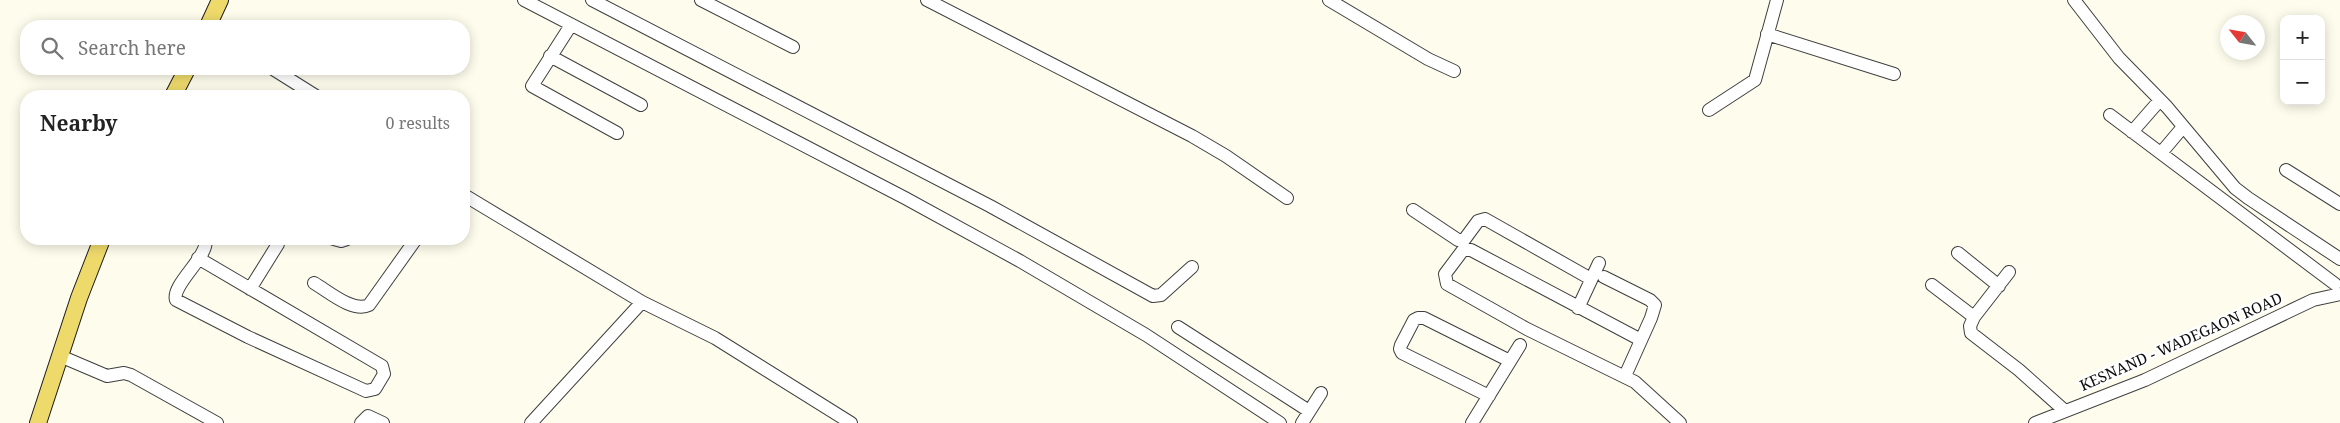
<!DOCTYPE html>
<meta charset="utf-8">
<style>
:root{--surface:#fff;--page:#f6f6f6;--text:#222;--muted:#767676;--line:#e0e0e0}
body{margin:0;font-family:"Noto Serif",serif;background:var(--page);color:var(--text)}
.controls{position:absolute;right:15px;top:15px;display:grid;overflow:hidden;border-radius:10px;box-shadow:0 2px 12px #0003}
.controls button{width:45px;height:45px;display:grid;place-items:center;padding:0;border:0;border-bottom:1px solid var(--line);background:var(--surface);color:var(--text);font:25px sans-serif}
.compass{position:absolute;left:2220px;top:15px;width:45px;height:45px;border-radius:50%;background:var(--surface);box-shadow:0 2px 12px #0003;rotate:301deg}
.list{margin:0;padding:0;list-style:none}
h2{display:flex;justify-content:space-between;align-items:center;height:65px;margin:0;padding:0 20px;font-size:21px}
h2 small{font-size:16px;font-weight:400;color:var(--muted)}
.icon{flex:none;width:28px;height:28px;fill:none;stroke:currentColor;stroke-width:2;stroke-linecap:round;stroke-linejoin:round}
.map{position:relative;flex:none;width:2340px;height:423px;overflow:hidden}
.search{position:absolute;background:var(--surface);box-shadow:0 2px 12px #0003;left:20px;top:20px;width:450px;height:55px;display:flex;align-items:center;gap:12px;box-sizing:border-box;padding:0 18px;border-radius:20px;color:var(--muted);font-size:19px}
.panel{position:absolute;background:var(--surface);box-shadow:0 2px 12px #0003;left:20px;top:90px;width:450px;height:155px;border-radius:20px}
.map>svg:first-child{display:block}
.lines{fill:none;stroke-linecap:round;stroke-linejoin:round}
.minor-casing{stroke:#3f3f3f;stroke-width:14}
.major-casing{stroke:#1d1d1d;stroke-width:18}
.minor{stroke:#fff;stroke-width:12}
.major{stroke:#eeda6b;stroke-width:16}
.labels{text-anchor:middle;stroke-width:5;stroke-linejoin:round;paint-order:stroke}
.street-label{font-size:15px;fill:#0c0c0c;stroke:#fff}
</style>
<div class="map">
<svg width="2340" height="423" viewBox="0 0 2340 423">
<rect width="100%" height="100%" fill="#fefcec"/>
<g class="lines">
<defs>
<path id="minor" d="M524 0 905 198 1020 261 1146 335 1280 423
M592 0 990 206 1153 296 1161 295 1192 267
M701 0 793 47
M927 0 1192 136 1226 156 1287 198
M1329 0 1428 59 1454 71
M2074 0 2119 58 2167 107 2235 188 2248 198 2340 259
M571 25 532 86 617 133
M1767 34 1894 74
M550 56 641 105
M273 69 316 96
M1709 110 1755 80 1777 0
M2110 115 2335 284
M2132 132 2160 100
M2161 153 2183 127
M2286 170 2340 204
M464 195 642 302 715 338 851 423
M1413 210 1458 240H1464L1478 221 1485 219 1591 279
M334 239 341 241 347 239
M1958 253 1999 286
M198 258 382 366 384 374 375 389 366 391 248 337 176 300C171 284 211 255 205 239
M2009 272 1974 317 1970 326 1971 333 2019 370 2065 411
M1604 277 1650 300 1655 305 1651 318 1625 376
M314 283C328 291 353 313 369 305L416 239
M1932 285 1974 317
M250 289 278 244
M1578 308 1599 263
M1178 327 1309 411
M1641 340 1471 250H1463L1445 274 1447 284 1527 329 1635 382 1680 423
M60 356 107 376 124 373 131 375 217 423
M1489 396 1402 353 1400 349 1401 345 1414 320 1418 318H1424L1510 361
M361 423 368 416 383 423
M531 423 642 302
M1302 423 1321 393
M1472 423 1520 345
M2035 423 2145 380 2313 300 2340 294"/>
<path id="major" d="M208 26 220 0
M173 96 187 69
M38 423 79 298 102 239"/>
</defs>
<use href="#minor" class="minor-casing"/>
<use href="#major" class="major-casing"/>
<use href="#minor" class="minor"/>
<use href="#major" class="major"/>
</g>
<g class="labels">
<g class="street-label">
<text transform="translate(2181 342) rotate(-24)" y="5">KESNAND - WADEGAON ROAD</text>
</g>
</g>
</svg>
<div class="controls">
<button>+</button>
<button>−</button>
</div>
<svg class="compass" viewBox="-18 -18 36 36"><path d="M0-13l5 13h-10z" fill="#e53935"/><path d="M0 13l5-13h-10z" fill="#767676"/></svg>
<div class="search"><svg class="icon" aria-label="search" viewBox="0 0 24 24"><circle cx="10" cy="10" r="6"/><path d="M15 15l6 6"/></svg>Search here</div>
<section class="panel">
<h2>Nearby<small>0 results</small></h2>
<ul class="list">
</ul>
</section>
</div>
